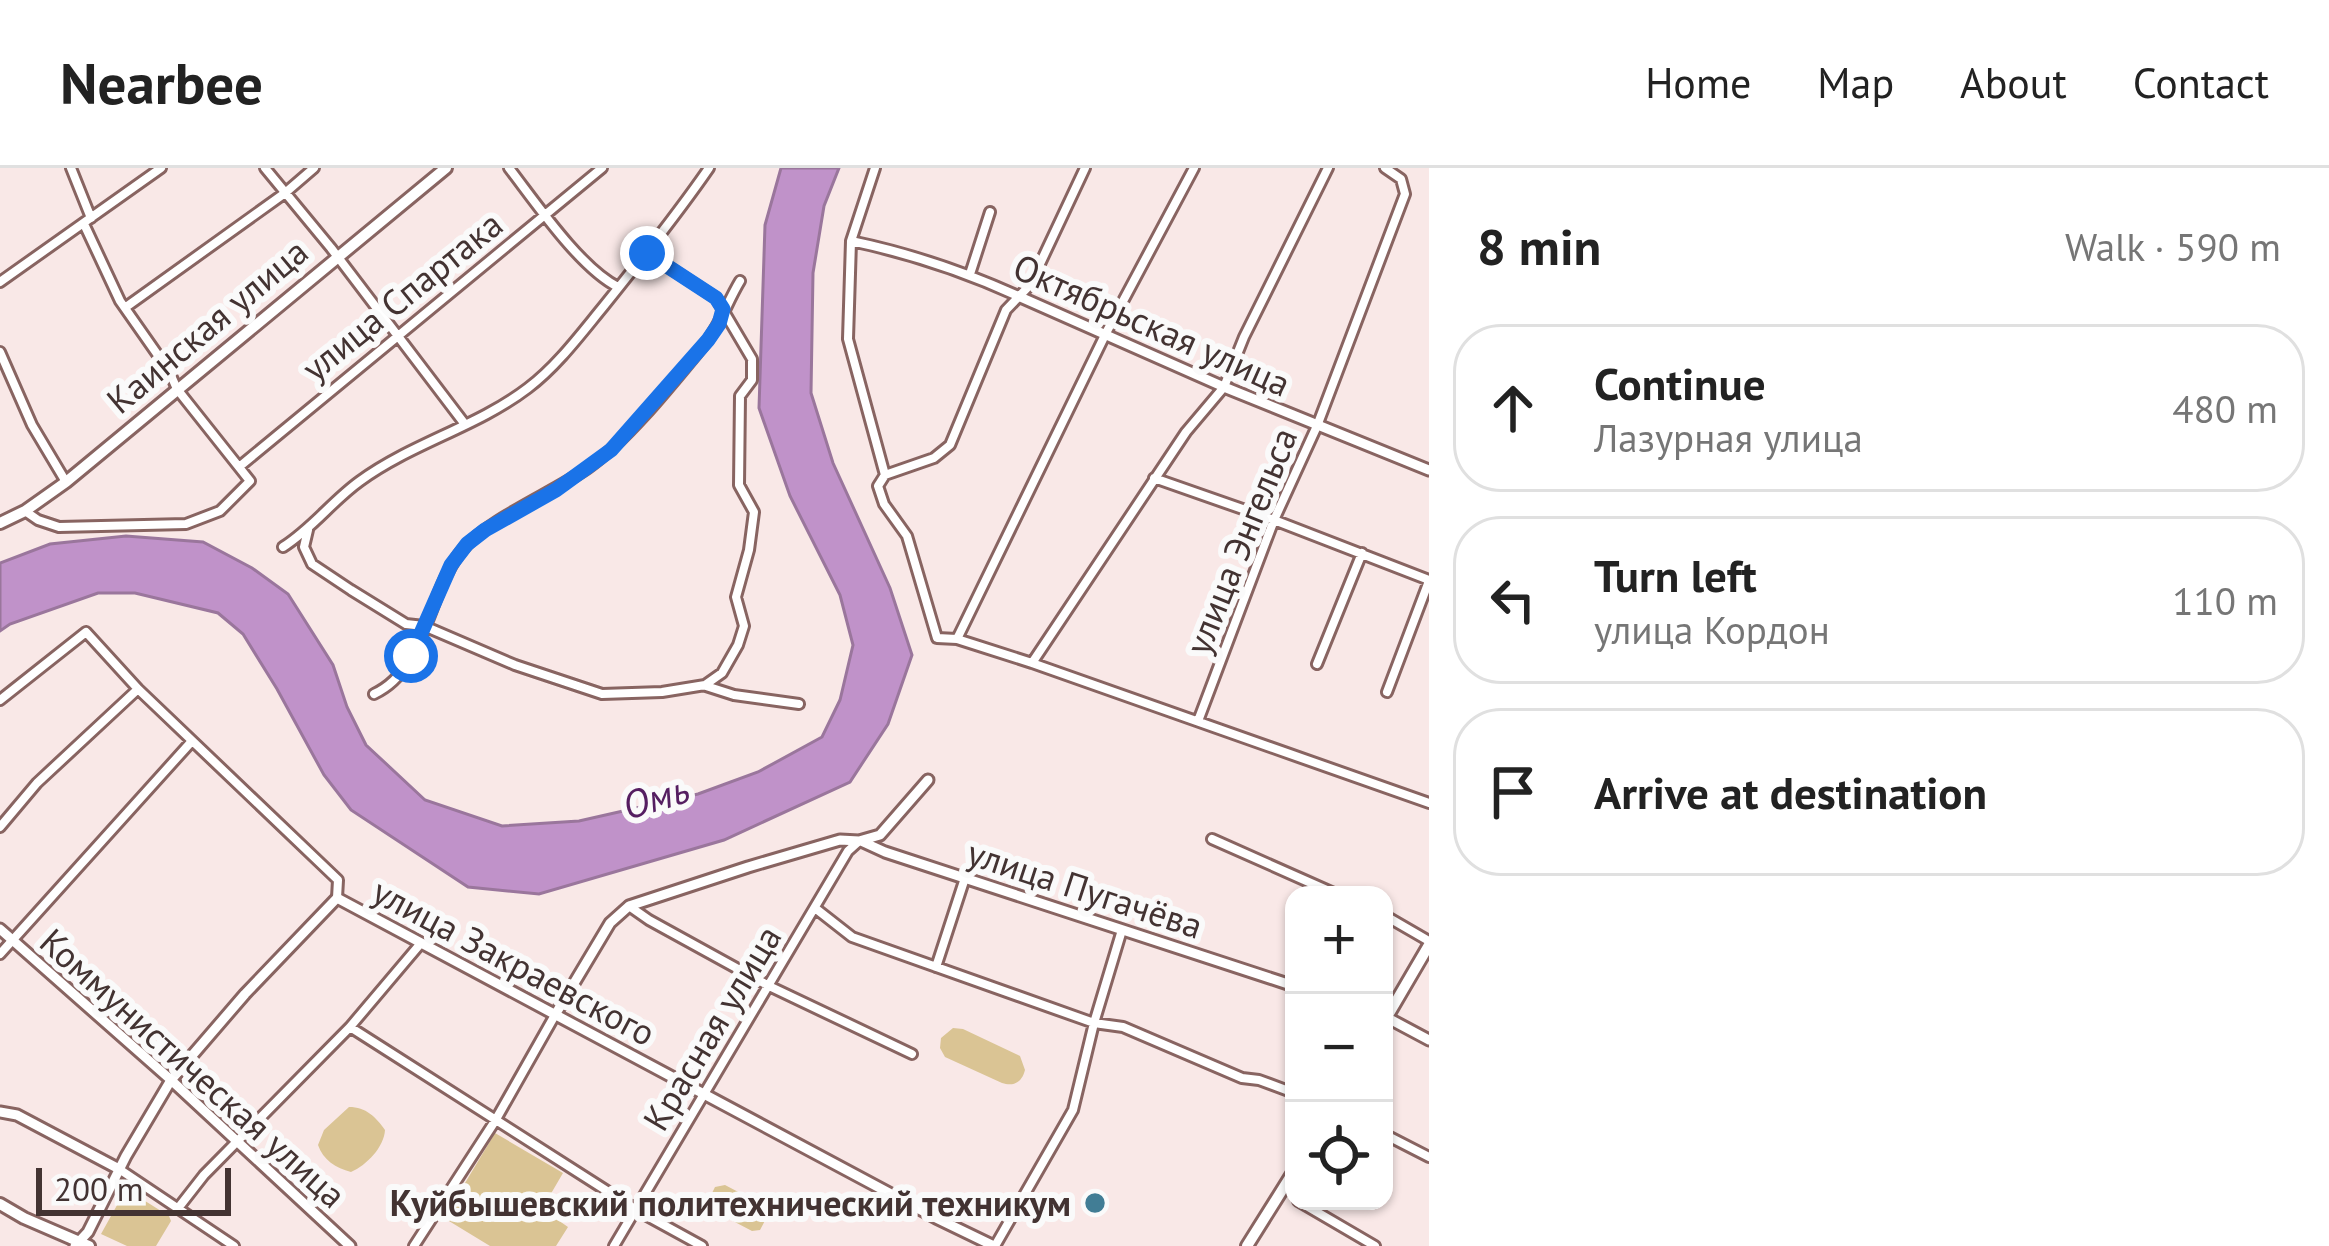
<!DOCTYPE html>
<meta charset="utf-8">
<style>
:root{--surface:#fff;--page:#f2f2f2;--text:#222;--muted:#767676;--line:#e0e0e0}
body{margin:0;font-family:"PT Sans",sans-serif;background:var(--page);color:var(--text)}
.controls{position:absolute;right:36px;bottom:36px;display:grid;overflow:hidden;border-radius:24px;box-shadow:0 3px 9px #0004}
.controls button{width:108px;height:108px;display:grid;place-items:center;padding:0;border:0;border-bottom:3px solid var(--line);background:var(--surface);color:var(--text);font:60px sans-serif}
.scale{position:absolute;left:36px;bottom:30px;width:195px;box-sizing:border-box;padding-left:12px;border:6px solid #433332;border-top:0;font-size:33px;line-height:42px;white-space:nowrap;color:#433332;-webkit-text-stroke:9px #fafafa;paint-order:stroke}
.stop{position:absolute;width:36px;height:36px;margin:-27px;border:9px solid #1a73e8;border-radius:50%;background:#fff}
.stop.end{background:#1a73e8;border-color:#fff;box-shadow:0 3px 12px #0008}
.list{margin:0;padding:0;list-style:none}
h2{display:flex;justify-content:space-between;align-items:center;height:156px;margin:0;padding:0 48px;font-size:51px}
h2 small{font-size:39px;font-weight:400;color:var(--muted)}
.list li{display:grid;grid-template-columns:78px 1fr auto;gap:36px;align-items:center;box-sizing:border-box;height:168px;margin:0 24px 24px;padding:0 24px;border:3px solid var(--line);border-radius:48px}
.list b{display:block;font-size:45px;white-space:nowrap}
.list p{margin:0;font-size:39px;white-space:nowrap;color:var(--muted)}
.list em{font-size:39px;font-style:normal;color:var(--muted)}
.icon{flex:none;width:66px;height:66px;fill:none;stroke:currentColor;stroke-width:2;stroke-linecap:round;stroke-linejoin:round}
.map{position:relative;flex:none;width:1429px;height:1078px;overflow:hidden}
header{display:flex;align-items:center;gap:72px;box-sizing:border-box;height:168px;padding:0 60px;background:var(--surface);border-bottom:3px solid var(--line)}
header strong{font-size:57px}
nav{display:flex;gap:66px;margin-inline-start:auto;font-size:42px}
main{display:flex}
aside{flex:1;background:var(--surface)}
.map>svg:first-child{display:block}
.green{fill:#dac494}
.water{fill:#c092c9;stroke:#9a769c;stroke-width:3}
.lines{fill:none;stroke-linecap:round;stroke-linejoin:round}
.minor-casing{stroke:#886461;stroke-width:14}
.tertiary-casing{stroke:#886461;stroke-width:15}
.secondary-casing{stroke:#886461;stroke-width:16}
.minor{stroke:#fff;stroke-width:8}
.tertiary{stroke:#fff;stroke-width:9}
.secondary{stroke:#fff;stroke-width:10}
.route{stroke:#1a73e8;stroke-width:15}
.poi-dot{fill:#417d95;stroke:#fafafa;stroke-width:4.5}
.labels{text-anchor:middle;stroke-width:12;stroke-linejoin:round;paint-order:stroke}
.street-label{font-size:36px;fill:#433332;stroke:#fafafa}
.poi-label{font-size:36px;font-weight:bold;fill:#433332;stroke:#fafafa;text-anchor:end}
.water-label{font-size:39px;font-style:italic;fill:#551e61;stroke:#fafafa}
</style>
<header>
<strong>Nearbee</strong>
<nav><a>Home</a><a>Map</a><a>About</a><a>Contact</a></nav>
</header>
<main>
<div class="map">
<svg width="1429" height="1078" viewBox="0 0 1429 1078">
<rect width="100%" height="100%" fill="#f9e8e7"/>
<path class="green" d="M953 860 963 861 1020 888 1025 902C1022 914 1014 919 1002 915L945 889 940 880 941 870Z
M349 939C366 939 376 949 385 962 384 979 367 997 351 1004 336 1000 323 992 318 977L324 962Z
M495 965 563 1005 542 1041 568 1059 556 1078H490L444 1050Z
M725 1017 765 1038 769 1045 760 1062 752 1063 712 1042 708 1033 715 1019Z
M126 1021 169 1048 171 1053 156 1078H127L101 1066Z"/>
<path class="water" d="M781 0H839L824 38 813 105 811 225 833 295 890 420 912 487 888 556 850 614 724 672 539 726 468 719 351 642 324 607 277 521 243 466 218 445 135 425H98L10 456 0 463V395L50 376 126 368 203 374 252 400 288 426 333 497 347 539 366 577 425 632 502 658 579 653 698 626 758 604 822 569 840 532 853 477 840 427 790 328 759 240 765 57Z"/>
<g class="lines">
<defs>
<path id="minor" d="M71 0 91 50
M265 0 331 80 464 255
M509 0C536 35 580 100 618 119
M875 0 851 73 848 171 885 307 878 318 884 336 907 368 937 470 957 471 1032 495 1429 635
M851 73C909 85 963 103 1018 128
M970 106 990 44
M0 114 161 0
M126 139 285 25 314 0
M0 184 32 257 66 314
M239 299 602 0
M885 307 934 290 950 277 1006 142 1030 117 1085 0
M1154 310 1274 352 1429 412
M25 343 38 352 59 359 186 356 220 343 250 313 177 221 169 203 120 133 84 56
M308 362 304 379 312 396 351 422 406 456 424 458 515 497 602 526 662 524 705 517 722 505 738 477 744 458 736 429 749 382 754 344 739 317 740 228 752 212V191L716 130 647 85
M283 379C313 360 332 333 360 313 412 275 477 259 528 220 557 198 580 167 603 139 640 93 676 48 709 0
M957 471 1106 165 1194 0
M1032 495 1186 264 1224 219 1244 169 1328 0
M1317 496 1362 385
M706 518 734 527 799 536
M1387 524 1429 413
M374 526C428 501 427 422 464 380 491 350 552 325 588 300 629 271 675 212 708 172 721 154 728 133 740 113
M0 532 86 464 138 521 338 712 337 730
M1198 553 1274 352 1317 258 1405 26 1401 11 1385 0
M0 659 37 615 138 521
M1212 671 1338 727
M629 738 649 752 769 818 912 886
M815 740 852 769 1094 855 1123 859 1242 910 1259 912 1294 925
M1384 747 1429 773
M0 786 192 573
M936 799 965 710
M350 859 640 1044 702 1078
M1384 966 1429 989
M119 1001 234 1078
M1298 1033 1375 1078
M179 1039 204 1007 350 859 421 775
M414 1078 495 953 555 847
M614 1078 848 683 858 674
M995 1078 1073 942 1094 855 1122 762"/>
<path id="tertiary" d="M1018 128 1224 219 1429 302
M861 673 885 684 1294 818
M0 761 171 912 350 1078
M555 847 610 755 629 738 748 699 840 672 859 673 880 667 928 612
M1384 848 1429 872
M0 944 17 947 119 1001
M75 1078 88 1064 126 988 171 912 245 826 337 730 936 1050 994 1078"/>
<path id="secondary" d="M0 355 25 343 66 314 446 0
M1384 854 1429 777
M0 1036 24 1050 89 1078
M1247 1078 1294 1003"/>
</defs>
<use href="#minor" class="minor-casing"/>
<use href="#tertiary" class="tertiary-casing"/>
<use href="#secondary" class="secondary-casing"/>
<use href="#minor" class="minor"/>
<use href="#tertiary" class="tertiary"/>
<use href="#secondary" class="secondary"/>
</g>
<g class="lines">
<path class="route" d="M411 488 451 397 467 376 485 362 556 322 611 282 708 172 719 156 723 141 716 130 647 85"/>
</g>
<circle class="poi-dot" cx="1095" cy="1035" r="12"/>
<g class="labels">
<g class="street-label">
<text transform="translate(402 128) rotate(-39)" y="13">улица Спартака</text>
<text transform="translate(1152 157) rotate(24)" y="13">Октябрьская улица</text>
<text transform="translate(207 158) rotate(-40)" y="13">Каинская улица</text>
<text transform="translate(1241 373) rotate(-68)" y="13">улица Энгельса</text>
<text transform="translate(1085 721) rotate(18)" y="13">улица Пугачёва</text>
<text transform="translate(514 794) rotate(28)" y="13">улица Закраевского</text>
<text transform="translate(712 860) rotate(-59)" y="13">Красная улица</text>
<text transform="translate(193 900) rotate(42)" y="13">Коммунистическая улица</text>
</g>
<g class="poi-label">
<text x="1071" y="1048">Куйбышевский политехнический техникум</text>
</g>
<g class="water-label">
<text transform="translate(656 629) rotate(-16)" y="14">Омь</text>
</g>
</g>
</svg>
<div class="controls">
<button>+</button>
<button>−</button>
<button><svg class="icon" aria-label="locate" viewBox="0 0 24 24"><circle cx="12" cy="12" r="6"/><path d="M12 2v4M12 18v4M2 12h4M18 12h4"/></svg></button>
</div>
<div class="scale">200 m</div>
<div class="stop" style="left:411px;top:488px"></div>
<div class="stop end" style="left:647px;top:85px"></div>
</div>
<aside>
<h2>8 min<small>Walk · 590 m</small></h2>
<ul class="list">
<li><svg class="icon" aria-label="ahead" viewBox="0 0 24 24"><path d="M12 20V5M6 11l6-6 6 6"/></svg><div><b>Continue</b><p>Лазурная улица</p></div><em>480 m</em></li>
<li><svg class="icon" aria-label="left" viewBox="0 0 24 24"><path d="M17 20v-9H6M10 6l-5 5 5 5"/></svg><div><b>Turn left</b><p>улица Кордон</p></div><em>110 m</em></li>
<li><svg class="icon" aria-label="arrive" viewBox="0 0 24 24"><path d="M6 21V4h12l-3 4 3 4H6"/></svg><div><b>Arrive at destination</b></div></li>
</ul>
</aside>
</main>
